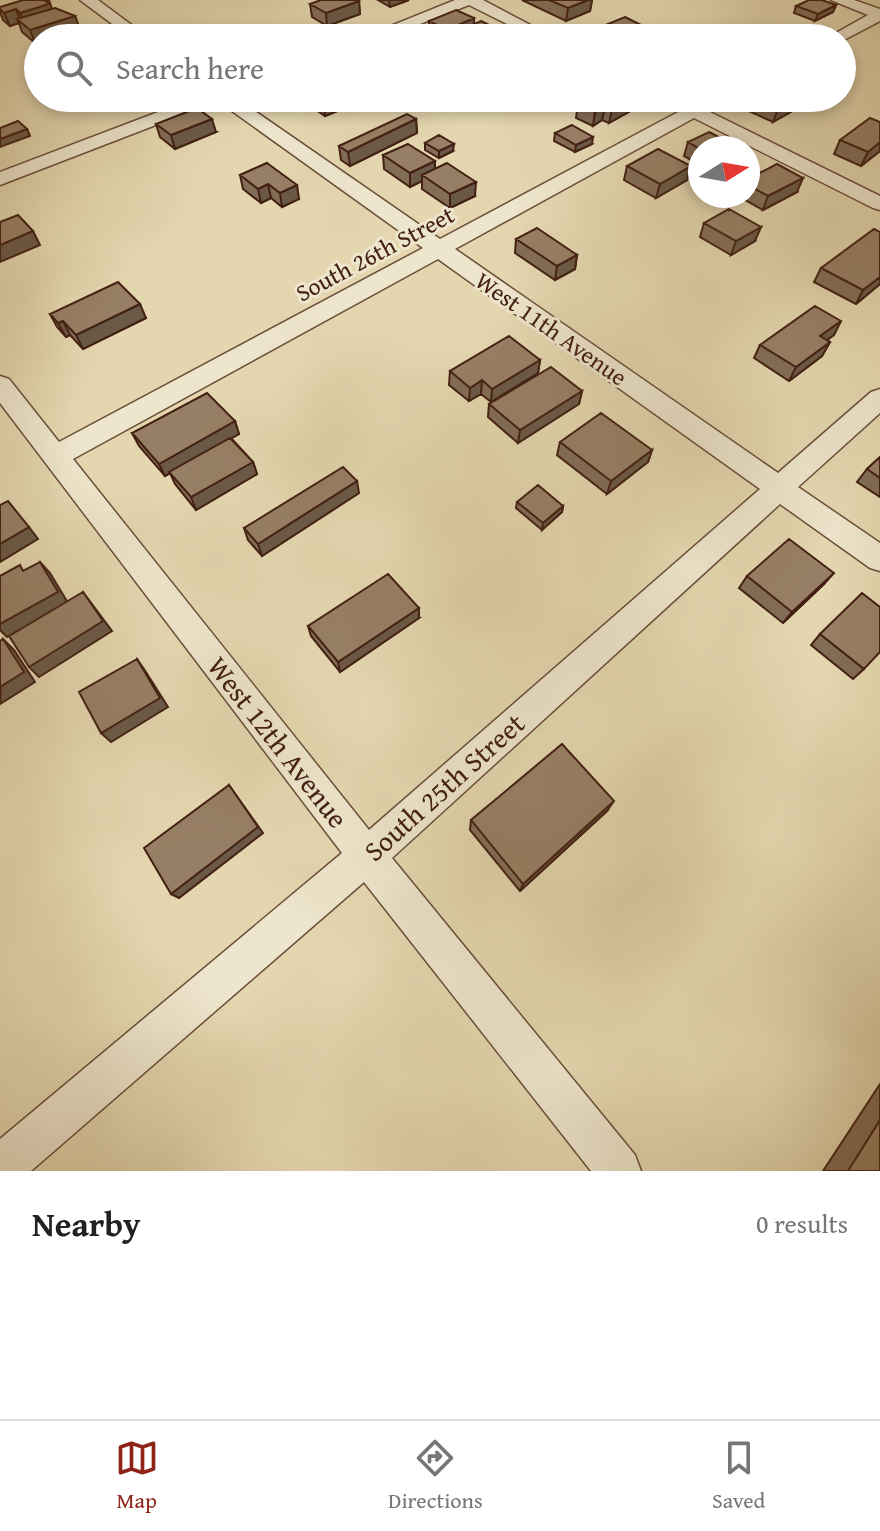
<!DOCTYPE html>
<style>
:root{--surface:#fff;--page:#f6f6f6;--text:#222;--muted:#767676;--line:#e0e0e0;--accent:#8f2418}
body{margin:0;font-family:"Gentium Book Plus",serif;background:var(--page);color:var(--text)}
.compass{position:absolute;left:688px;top:136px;width:72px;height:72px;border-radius:50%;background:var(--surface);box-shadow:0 4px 12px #0003;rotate:79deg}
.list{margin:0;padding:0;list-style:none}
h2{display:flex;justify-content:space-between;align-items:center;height:104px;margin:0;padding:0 32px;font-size:34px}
h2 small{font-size:26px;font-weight:400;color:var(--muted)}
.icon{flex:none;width:44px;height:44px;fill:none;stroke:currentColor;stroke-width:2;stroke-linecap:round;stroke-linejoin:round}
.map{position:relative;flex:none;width:880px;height:1171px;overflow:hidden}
.search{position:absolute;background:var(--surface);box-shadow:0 4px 12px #0003;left:24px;right:24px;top:24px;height:88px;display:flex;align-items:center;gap:20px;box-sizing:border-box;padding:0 28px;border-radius:44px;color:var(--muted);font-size:30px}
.sheet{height:248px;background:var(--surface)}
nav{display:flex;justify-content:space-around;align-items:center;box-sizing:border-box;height:112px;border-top:2px solid var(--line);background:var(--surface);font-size:22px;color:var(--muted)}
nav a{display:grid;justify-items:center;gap:4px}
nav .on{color:var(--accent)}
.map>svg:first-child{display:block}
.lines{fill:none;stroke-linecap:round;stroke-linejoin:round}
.minor-casing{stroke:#6b4e3a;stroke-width:3}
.minor{fill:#ede5cc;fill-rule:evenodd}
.wall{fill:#826d57;stroke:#432013;stroke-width:2}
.shaded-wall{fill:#6a5947;stroke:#432013;stroke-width:2}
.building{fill:#977f65;stroke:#432013;stroke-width:2}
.labels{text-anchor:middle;stroke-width:6;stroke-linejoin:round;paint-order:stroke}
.far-street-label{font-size:24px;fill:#432013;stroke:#ede5cc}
.street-label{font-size:28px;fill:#432013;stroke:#ede5cc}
</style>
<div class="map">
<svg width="880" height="1171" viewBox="0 0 880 1171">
<rect width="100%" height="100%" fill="#e4d7b0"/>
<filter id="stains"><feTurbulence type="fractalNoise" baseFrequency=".0025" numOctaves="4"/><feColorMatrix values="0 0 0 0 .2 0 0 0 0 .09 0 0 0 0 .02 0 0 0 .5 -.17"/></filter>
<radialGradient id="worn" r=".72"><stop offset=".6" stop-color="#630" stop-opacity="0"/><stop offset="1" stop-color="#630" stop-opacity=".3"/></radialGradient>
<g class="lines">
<defs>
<path id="minor" d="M80 0H98L149 38H131Z
M455 0H483L555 38H535L469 5 384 38H361Z
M831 0H854L880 9V21L842 41V38H827L868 15Z
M195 98H236L440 239 680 111 659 98H682L694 104 705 98H727L708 111 880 196V210L873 208 694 118 455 249 778 473 871 392 880 389V413L798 487 880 543V571L870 568 780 504 392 858 635 1155 641 1171H591L364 882 31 1171H0V1139L342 853 0 403V376L9 379 59 442 423 248 218 101 0 185V172ZM438 259 760 489 369 830 73 459Z"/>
</defs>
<use href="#minor" class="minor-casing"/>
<use href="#minor" class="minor"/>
</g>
<path class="wall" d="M378 0H409L390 7Z
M522 0H592L590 11 566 21Z
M359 1 360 14 327 26 312 17 310 4Z
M836 5 833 12 815 21 794 13 796 6Z
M0 7 52 9 75 16 80 29 35 43 22 32 19 23 10 26 3 20 0 12Z
M474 18V24L500 38H437L429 34V21Z
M598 28H647L645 38H597Z
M308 98H359V102L325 116 309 105Z
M589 98H635L632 110 609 123 602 120 593 126 576 118 578 104Z
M745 98H804L801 106 773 122 742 108Z
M416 119 417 133 350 166 341 160 339 146Z
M156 124 216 132 175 149 160 137Z
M555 133 592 144 575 152 554 141Z
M840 140 880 151 861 166 834 154Z
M688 142 700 148V165L684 156Z
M425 143 453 151 439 158 425 150Z
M383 155 435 169 475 196 450 208 422 189V181L410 187 384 169Z
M267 163 299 199 282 207 271 198 261 203 243 189 240 175Z
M627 166H691L687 180 656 198 624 180Z
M748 179 797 192 763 210 738 196H748Z
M704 223 755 241 731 255 700 237Z
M880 232V284L856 304 814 282 821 268Z
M516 239 577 255 575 269 555 280 515 253Z
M50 314 146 318 83 349 70 335 66 337 57 327Z
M834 335 826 340 830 342 822 356 789 381 754 358 760 345Z
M540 360 538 373 491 402 481 394 469 401 449 385 450 371Z
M582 391 579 404 518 443 488 417 489 404Z
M235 421 239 434 231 438 253 462 257 474 196 510 175 484 170 473 165 476 139 446 132 433Z
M560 442 652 450 648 462 607 494 557 455Z
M880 457V497L857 482 867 469Z
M359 493 262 556 248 540 244 528Z
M517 502 563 506 562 512 542 530 516 508Z
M747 576 824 584 783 623 739 588Z
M419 618 340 672 311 636 308 626Z
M820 634 864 669 853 679 811 645Z
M607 811 520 891 470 830 471 820Z
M880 1084V1171H823Z"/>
<path class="shaded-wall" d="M43 0H49L53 12 25 26 20 13Z
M389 0H409L390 7Z
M588 0H592L590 11 566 21 568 8Z
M359 1 360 14 327 26 326 13Z
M836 5 833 12 815 21 818 14Z
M16 9 21 22 17 19 19 23 10 26 4 13Z
M75 16 80 29 52 38H38V43H35L30 30Z
M474 18V31L447 38V30Z
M647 28 645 38H623Z
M501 31 500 38H484Z
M334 98H359V102L325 116 323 102Z
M632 98H635L632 110 609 123 612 110Z
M796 98H804L801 106 773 122 778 109Z
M605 107 602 120 593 126 595 112Z
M212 119 216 132 175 149 171 135Z
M416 119 417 133 350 166 348 152Z
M27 129 30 136 0 147V139Z
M593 137 592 144 575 152 576 145Z
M880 142V151L861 166 868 152Z
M454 144 453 151 439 158V151Z
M435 161V175H422V181L410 187V173Z
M691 166 687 180 656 198 660 184Z
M803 178 797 192 763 210 768 196Z
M476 182 475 196 450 208V194Z
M268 184 271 198 261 203 258 189Z
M297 185 299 199 282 207 280 193Z
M761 227 755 241 731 255 736 241Z
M33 231 40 245 0 262V245Z
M577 255 575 269 555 280 557 266Z
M880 277V284L856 304 863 290Z
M140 304 146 318 83 349 76 335Z
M63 321 70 335 66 337 58 323Z
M841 321 834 335 813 350 820 336Z
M830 342 822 356 789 381 796 367Z
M540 360 538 373 491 402 492 389Z
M482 380 481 394 469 401 470 388Z
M582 391 579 404 518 443 520 430Z
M235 421 239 434 165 476 159 464Z
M652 450 648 462 607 494 611 481Z
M253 462 257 474 196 510 191 497Z
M357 481 359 493 262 556 258 544Z
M563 506 562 512 542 530 543 523Z
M29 527 38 539 0 562V544Z
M40 562 50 573 68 603 7 637 0 630V624Z
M834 573 824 584 783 623 792 612Z
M83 592 112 631 39 677 29 667Z
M419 608V618L340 672 338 662Z
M3 639 14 650 35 682 0 704Z
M137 659 144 669 168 707 111 742 101 733Z
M229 785 263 833 179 898 171 894Z
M614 801 607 811 520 891 523 884Z"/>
<path class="building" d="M23 0H44L49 4 20 13 16 9 4 13 0 9V7Z
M321 0H357L359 1 326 13 310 4Z
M549 0H588L568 8Z
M809 0H822L836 5 818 14 796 6Z
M55 8 75 16 30 30 17 19Z
M456 10 474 18 447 30 429 21Z
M625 17 647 28 623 38H619L598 28Z
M481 21 501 31 484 38H446L444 37Z
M251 32 263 38H234Z
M668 34 676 38H660Z
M317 98H334L323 102Z
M589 98H632L612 110 605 107 595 112 578 104Z
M754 98H796L778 109Z
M197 108 212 119 171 135 156 124Z
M407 114 416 119 348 152 339 146Z
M870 118 880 122V142L868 152 840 140Z
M18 121 27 129 0 139V128Z
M572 125 593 137 576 145 555 133Z
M709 132 740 148 700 149 688 142Z
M439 135 454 144 439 151 425 143Z
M408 144 435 161 410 173 383 155Z
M658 149 691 166 660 184 627 166Z
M267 163 297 185 280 193 268 184 258 189 240 175Z
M447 163 476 182 450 194 422 175Z
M777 164 803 178 768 196 748 185V179Z
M729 209 761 227 736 241 704 223Z
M18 215 33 231 0 245V222Z
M537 228 577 255 557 266 516 239Z
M874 229 880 232V277L863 290 821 268Z
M118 282 140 304 76 335 63 321 58 323 50 314Z
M815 306 841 321 820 336 830 342 796 367 760 345Z
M509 336 540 360 492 389 482 380 470 388 450 371Z
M551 367 582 391 520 430 489 404Z
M207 393 235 421 159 464 132 433Z
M601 413 652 450 611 481 560 442Z
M230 438 253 462 191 497 169 472Z
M880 457V478L867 469Z
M343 467 357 481 258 544 244 528Z
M538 485 563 506 543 523 517 502Z
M8 501 29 527 0 544V505Z
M789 539 834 573 792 612 747 576Z
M40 562 58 592 0 624V576L20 565 23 571Z
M388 574 419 608 338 662 308 626Z
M83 592 103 621 29 667 9 636Z
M862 593 880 607V652L864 669 820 634Z
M3 639 24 672 0 687V641Z
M137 659 160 698 101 733 79 692Z
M562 744 614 801 523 884 471 820Z
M229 785 258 827 171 894 144 848Z
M880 1120V1171H848Z"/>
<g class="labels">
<g class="far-street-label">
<text transform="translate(375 254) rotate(-28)" y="8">South 26th Street</text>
<text transform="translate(551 329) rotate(35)" y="8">West 11th Avenue</text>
</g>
<g class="street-label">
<text transform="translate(278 742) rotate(52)" y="10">West 12th Avenue</text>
<text transform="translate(444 787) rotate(-42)" y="10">South 25th Street</text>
</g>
</g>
<rect width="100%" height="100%" filter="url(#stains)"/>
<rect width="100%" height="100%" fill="url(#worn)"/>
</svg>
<svg class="compass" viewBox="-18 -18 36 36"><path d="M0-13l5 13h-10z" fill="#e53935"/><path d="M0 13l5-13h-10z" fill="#767676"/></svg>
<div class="search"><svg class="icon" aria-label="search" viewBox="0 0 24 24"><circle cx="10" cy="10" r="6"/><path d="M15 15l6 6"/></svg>Search here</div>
</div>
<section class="sheet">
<h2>Nearby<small>0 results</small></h2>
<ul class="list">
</ul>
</section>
<nav>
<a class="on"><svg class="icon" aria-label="map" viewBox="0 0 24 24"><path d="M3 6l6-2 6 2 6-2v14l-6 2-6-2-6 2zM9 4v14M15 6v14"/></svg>Map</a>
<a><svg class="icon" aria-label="directions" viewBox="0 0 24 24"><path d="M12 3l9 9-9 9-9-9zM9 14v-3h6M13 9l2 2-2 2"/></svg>Directions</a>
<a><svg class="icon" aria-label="saved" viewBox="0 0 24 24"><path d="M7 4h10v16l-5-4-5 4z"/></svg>Saved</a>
</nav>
